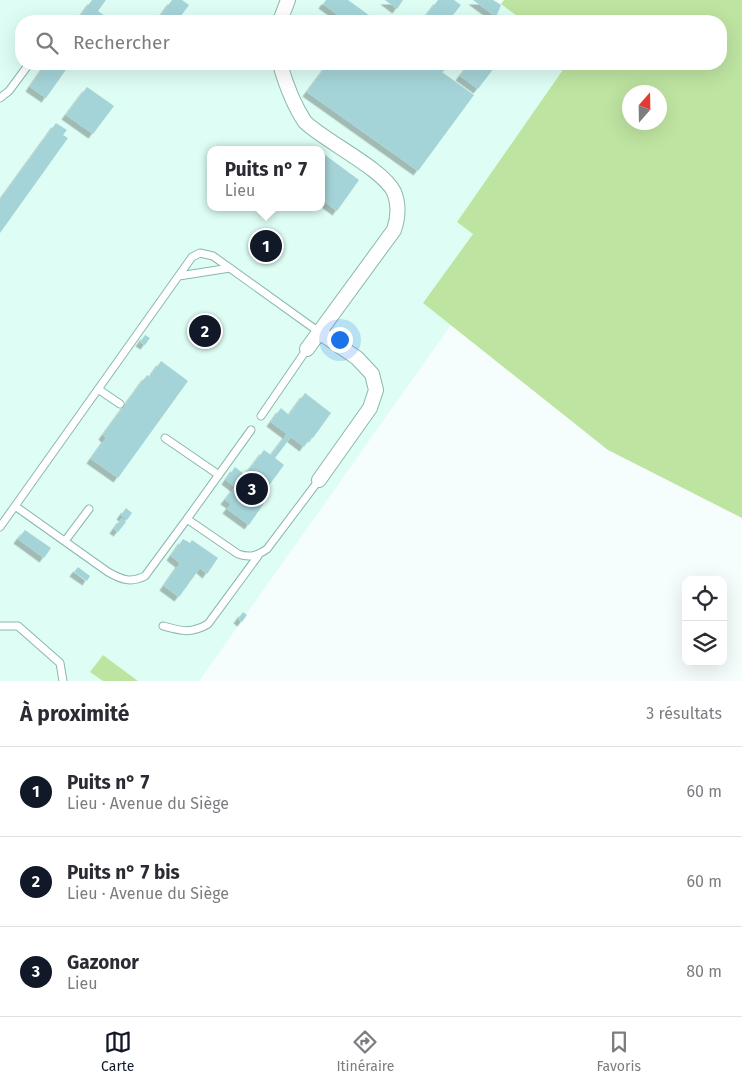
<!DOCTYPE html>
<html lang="fr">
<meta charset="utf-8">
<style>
:root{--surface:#fff;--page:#f2f2f3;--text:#2b2b33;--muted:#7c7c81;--line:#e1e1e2;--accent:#111827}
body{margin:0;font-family:"Fira Sans",sans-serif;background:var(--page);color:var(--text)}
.controls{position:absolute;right:15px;bottom:15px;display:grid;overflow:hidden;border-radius:10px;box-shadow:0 5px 20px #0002}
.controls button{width:45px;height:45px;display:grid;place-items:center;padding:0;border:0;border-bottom:1px solid var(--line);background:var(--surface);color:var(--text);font:25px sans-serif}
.compass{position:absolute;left:622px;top:85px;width:45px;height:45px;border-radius:50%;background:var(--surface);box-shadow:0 5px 20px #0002;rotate:20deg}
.you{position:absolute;left:339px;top:339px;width:18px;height:18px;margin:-12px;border:4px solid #fff;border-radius:50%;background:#1a73e8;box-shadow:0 0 0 8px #1a73e833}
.badge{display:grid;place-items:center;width:32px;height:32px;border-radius:50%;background:var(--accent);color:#fff;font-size:16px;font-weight:700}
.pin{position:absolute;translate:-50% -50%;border:2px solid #fff;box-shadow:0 1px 5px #0006}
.popup{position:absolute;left:207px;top:146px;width:118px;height:65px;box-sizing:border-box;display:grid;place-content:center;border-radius:10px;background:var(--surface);filter:drop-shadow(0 1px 4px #0005);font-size:16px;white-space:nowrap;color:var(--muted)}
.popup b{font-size:19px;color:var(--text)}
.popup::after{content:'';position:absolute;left:50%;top:100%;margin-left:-10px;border:10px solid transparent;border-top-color:var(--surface)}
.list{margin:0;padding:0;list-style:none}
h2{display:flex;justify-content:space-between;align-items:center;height:65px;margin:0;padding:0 20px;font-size:21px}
h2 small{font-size:16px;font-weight:400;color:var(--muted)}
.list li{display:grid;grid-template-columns:32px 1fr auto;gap:15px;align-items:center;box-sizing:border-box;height:90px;padding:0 20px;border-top:1px solid var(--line)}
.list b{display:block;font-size:19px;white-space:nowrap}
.list p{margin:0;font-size:16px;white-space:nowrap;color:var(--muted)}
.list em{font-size:16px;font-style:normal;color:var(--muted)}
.icon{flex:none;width:28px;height:28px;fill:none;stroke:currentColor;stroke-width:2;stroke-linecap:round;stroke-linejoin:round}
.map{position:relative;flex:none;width:742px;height:681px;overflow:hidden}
.search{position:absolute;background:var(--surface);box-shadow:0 5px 20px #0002;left:15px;right:15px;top:15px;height:55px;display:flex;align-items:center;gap:12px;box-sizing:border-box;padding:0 18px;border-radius:20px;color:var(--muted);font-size:19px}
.sheet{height:335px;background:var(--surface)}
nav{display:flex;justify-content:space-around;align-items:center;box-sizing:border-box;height:70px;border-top:1px solid var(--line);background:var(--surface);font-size:14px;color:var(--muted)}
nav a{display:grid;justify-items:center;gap:2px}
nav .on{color:var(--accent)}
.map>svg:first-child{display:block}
.built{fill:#ddfdf5;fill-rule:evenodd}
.green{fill:#bee4a1;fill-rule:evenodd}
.building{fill:#a5d4d8;filter:url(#shadow)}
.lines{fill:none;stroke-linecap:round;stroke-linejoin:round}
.service-casing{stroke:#8bb7ad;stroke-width:9}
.minor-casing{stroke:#8bb7ad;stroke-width:16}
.service{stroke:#fff;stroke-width:7}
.minor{stroke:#fff;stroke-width:14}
</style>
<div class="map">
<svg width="742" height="681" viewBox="0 0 742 681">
<defs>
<filter id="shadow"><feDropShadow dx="-4.5" dy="4.5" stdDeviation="0" flood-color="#0004"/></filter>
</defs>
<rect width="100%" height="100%" fill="#f5fefc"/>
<path class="built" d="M0 0H496L524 21H21V64H567L457 222 473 234 423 303 451 325 199 681H138L103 655 91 672 103 681H0ZM211 150H321V207H211Z"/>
<path class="green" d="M504 0H742V518L608 450 423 303 473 234 457 222 567 64H721V21H524L501 4ZM660 92V122H630V92Z
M103 655 138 681H103L90 672Z"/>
<path class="building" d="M92 0H106L98 11 105 16 101 21H77Z
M172 0H182L189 5 177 21H157Z
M326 0H348L377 21H346L323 4Z
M385 0H403L397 9Z
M438 0H454L461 5 448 21H422Z
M473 0H493L501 5 496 17Z
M46 64H70L46 98 30 87Z
M328 64H436L445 70 442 72 474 95 418 171 307 92Z
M469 64 480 70 485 64H497L478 89 460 76Z
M87 87 114 106 93 134 66 115Z
M56 123 67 130 63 135 68 138 0 233V200Z
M321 152 359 180 337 211 321 199Z
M145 335 150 338 145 345 140 342Z
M161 361 188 381 118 478 91 459 106 438 103 435 147 375 150 377Z
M305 393 331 413 313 438 311 437 304 447 291 437 275 458 284 465 259 499 264 503 249 525 227 509 231 504 225 500 235 487 226 480 235 467 245 475 264 450 271 455 287 434 271 422 281 408 289 415Z
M126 508 132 513 127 520 121 515Z
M122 518 126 522 118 532 114 529Z
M25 530 51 548 44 558 18 539Z
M183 539 190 543 192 540 218 558 207 574 200 568 179 597 164 586 180 563 171 556Z
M78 567 90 576 87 581 74 572Z
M243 612 247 615 242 622 238 619Z"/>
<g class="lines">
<defs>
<path id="service" d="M0 98 9 91 29 64
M179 276 230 268
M319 332 213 256 200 253 192 257 15 506 108 572C122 580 131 583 145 576L187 519 238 554C250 558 257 556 267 549L319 480
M98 389 120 404
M261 416 307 349
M165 438 219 475
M187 519 251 430
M0 527 15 506
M65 541 89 509
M0 626H18L60 663 63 681
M163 626C181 631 191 634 208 624L258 556"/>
<path id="minor" d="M280 21 288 0
M280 64C286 85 293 104 305 122 326 142 383 169 394 192 399 204 398 218 394 230L307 349
M319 332 357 358 372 374 376 390 370 408 319 480"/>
</defs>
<use href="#service" class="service-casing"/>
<use href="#minor" class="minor-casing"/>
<use href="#service" class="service"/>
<use href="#minor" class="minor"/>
</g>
</svg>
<div class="controls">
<button><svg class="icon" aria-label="locate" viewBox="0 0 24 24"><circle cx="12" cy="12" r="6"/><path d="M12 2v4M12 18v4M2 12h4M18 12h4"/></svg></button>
<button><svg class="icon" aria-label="layers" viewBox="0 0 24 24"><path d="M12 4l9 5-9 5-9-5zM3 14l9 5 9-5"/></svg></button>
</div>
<svg class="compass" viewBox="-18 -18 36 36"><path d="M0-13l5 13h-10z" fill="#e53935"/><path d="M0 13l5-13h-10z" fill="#7c7c81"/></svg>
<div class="you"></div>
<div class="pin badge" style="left:266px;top:246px">1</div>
<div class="popup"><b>Puits n° 7</b>Lieu</div>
<div class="pin badge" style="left:205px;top:331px">2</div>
<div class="pin badge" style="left:252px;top:489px">3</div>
<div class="search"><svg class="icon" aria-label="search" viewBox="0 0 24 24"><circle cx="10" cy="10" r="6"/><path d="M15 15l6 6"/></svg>Rechercher</div>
</div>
<section class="sheet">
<h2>À proximité<small>3 résultats</small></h2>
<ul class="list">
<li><span class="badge">1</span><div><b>Puits n° 7</b><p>Lieu · Avenue du Siège</p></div><em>60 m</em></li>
<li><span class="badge">2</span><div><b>Puits n° 7 bis</b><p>Lieu · Avenue du Siège</p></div><em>60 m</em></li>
<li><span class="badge">3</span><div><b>Gazonor</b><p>Lieu</p></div><em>80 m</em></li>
</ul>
</section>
<nav>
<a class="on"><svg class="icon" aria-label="map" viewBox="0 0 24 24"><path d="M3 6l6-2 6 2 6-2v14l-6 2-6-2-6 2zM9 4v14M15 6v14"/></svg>Carte</a>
<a><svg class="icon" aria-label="directions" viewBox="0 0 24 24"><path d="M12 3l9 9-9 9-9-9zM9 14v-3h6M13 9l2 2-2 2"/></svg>Itinéraire</a>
<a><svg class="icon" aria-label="saved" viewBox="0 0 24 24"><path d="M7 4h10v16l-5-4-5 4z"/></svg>Favoris</a>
</nav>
